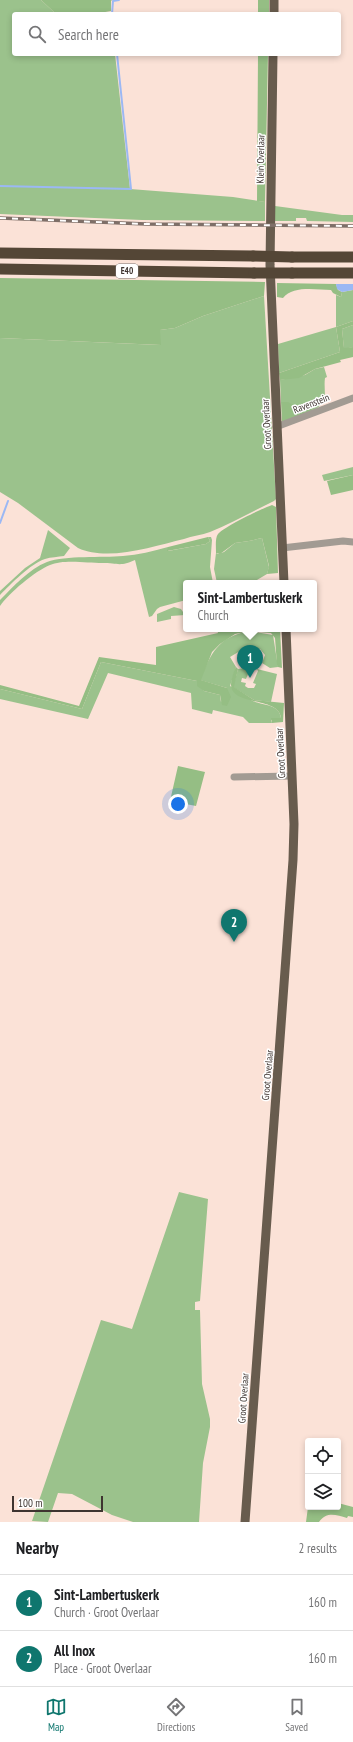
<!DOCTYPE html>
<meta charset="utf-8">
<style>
:root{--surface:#fff;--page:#f2f2f2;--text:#202124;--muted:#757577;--line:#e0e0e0;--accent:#0f766e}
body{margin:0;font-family:"PT Sans Narrow",sans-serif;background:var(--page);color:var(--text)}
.controls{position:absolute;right:12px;bottom:12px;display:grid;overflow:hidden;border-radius:4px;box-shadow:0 2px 6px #0003}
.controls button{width:36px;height:36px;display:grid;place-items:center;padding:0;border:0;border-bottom:1px solid var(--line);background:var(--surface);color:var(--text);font:20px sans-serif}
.scale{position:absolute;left:12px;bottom:10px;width:91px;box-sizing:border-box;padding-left:4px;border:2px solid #3e3430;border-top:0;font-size:11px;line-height:14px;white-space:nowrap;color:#3e3430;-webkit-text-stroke:3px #fff;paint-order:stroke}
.you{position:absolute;left:178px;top:804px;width:14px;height:14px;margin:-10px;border:3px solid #fff;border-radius:50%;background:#1a73e8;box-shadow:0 0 0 6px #1a73e833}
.badge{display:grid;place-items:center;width:26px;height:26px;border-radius:50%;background:var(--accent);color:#fff;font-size:13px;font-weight:700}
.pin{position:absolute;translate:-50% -33px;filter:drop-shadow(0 1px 2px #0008)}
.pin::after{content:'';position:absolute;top:21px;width:14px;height:12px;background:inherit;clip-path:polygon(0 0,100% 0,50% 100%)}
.popup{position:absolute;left:183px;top:580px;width:134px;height:52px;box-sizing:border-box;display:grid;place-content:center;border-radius:4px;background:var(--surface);filter:drop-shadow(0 1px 3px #0005);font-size:13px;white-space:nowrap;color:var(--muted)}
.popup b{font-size:15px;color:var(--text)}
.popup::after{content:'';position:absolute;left:50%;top:100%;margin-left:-8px;border:8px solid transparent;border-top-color:var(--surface)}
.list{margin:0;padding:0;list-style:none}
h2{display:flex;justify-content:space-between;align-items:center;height:52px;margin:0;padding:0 16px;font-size:17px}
h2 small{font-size:13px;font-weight:400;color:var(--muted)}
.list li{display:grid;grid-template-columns:26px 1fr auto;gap:12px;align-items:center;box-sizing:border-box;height:56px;padding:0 16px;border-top:1px solid var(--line)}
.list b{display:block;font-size:15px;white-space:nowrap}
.list p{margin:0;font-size:13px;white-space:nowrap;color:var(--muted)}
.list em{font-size:13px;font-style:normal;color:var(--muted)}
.icon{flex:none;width:22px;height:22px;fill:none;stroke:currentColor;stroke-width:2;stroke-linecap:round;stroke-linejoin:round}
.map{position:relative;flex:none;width:353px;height:1522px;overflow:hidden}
.search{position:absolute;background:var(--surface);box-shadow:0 2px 6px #0003;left:12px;right:12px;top:12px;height:44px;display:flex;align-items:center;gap:10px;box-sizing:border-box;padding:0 14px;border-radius:4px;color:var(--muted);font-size:15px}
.sheet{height:164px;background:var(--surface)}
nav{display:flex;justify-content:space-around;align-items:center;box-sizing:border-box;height:56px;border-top:1px solid var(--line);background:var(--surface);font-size:11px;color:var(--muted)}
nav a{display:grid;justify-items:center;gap:2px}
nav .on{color:var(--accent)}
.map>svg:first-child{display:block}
.green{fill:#9bc28c}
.forest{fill:#95be84}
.water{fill:#9bb8f4}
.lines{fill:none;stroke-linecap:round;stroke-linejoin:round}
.stream{stroke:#9bb8f4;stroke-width:2}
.minor{stroke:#a29b93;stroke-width:7}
.major{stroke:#685c4e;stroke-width:9}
.highway{stroke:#544636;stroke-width:11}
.rail-casing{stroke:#7e6f68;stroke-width:3.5}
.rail{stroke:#fff;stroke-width:2;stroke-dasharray:6;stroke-linecap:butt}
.highway-bridge{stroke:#544636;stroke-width:11}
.labels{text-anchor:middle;stroke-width:3;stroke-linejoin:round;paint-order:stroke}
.shield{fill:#fff;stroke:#78716e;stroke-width:1}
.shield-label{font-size:9px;font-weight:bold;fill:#3e3430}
.street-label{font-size:10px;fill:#3e3430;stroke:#fff}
</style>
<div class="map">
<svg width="353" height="1522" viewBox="0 0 353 1522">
<rect width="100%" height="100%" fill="#fbe2d7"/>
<path class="green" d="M0 0H41L55 13 59 14H14V54H115L130 189 233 197 265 202V221L142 220 0 214Z
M275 206 342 215H353V222L307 221 306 218H296V221H274Z
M353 290V321L336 327 340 352 279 373 278 344 336 327V295L341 297 342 292Z
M264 296 276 499 274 501C253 511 232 523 210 532 202 535 192 536 184 539 154 546 108 562 78 548L18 503 0 492V338L160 345V330L175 328 203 316Z
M353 325V347L344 349 342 329Z
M324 367 327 377 325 378C323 392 330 401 314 410 309 408 305 410 301 409 293 407 289 402 281 402L280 380 305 375 315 369Z
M353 467V475L324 481 322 475Z
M48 530 70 548 64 556C58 557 51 557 45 559 30 564 11 584 0 595V591L25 568 40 558Z
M208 537H211L212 540 210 567 213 583H186V600L160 607 157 609 152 616 149 617 135 560C120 567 118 563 102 563 88 563 63 559 50 565 35 571 9 593 0 606V600C13 587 29 569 47 562 66 555 102 558 123 556 138 555 153 551 168 547V551L206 544 210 541Z
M262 538 269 567 267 574 252 583H217L214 569 216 553 218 554 224 552 235 543 249 541Z
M174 607 181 609 185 615 171 616V619L157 622V614Z
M249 631 273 635 278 667 270 668 262 663 265 655 260 649H256L244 656 240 651 230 657 236 667 230 686C237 690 244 696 251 700 262 706 279 703 281 718L271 720 272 723H249L243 717 213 710 212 714 192 709 191 693 108 673 88 719 0 699V689L82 709 101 662 197 681 204 691 220 695 221 702 227 688 200 680C211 653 218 637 249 631Z
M251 667 246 679 242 678 241 682 246 683 245 686 248 688H254L256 684 253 683 258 671 257 669 277 674 271 702 254 700 233 687 238 669Z
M179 1192 208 1199 200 1301 195 1302V1310H200L202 1384 210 1419V1427L203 1463 199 1522H133L112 1515 72 1494 58 1493 48 1522 32 1521 101 1320 132 1329Z"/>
<path class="forest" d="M41 0H112L111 1V11L94 14H59L55 13Z
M258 0H269V14H258Z
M258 54H268L265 202 257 201Z
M0 278 265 282 264 296 203 316 175 328 160 330 161 345 0 338Z
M277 283 336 284 338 290 342 292 341 297 333 293 331 290C317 290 293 285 283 298L277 297Z
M353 321V325L342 329 344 348 353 347V357L340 360 341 362 315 369 299 378 280 380 279 373 340 352 336 327Z
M281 402H288L301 409 306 407 314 410 282 424Z
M353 475V490L331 495 327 481Z
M272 505 276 507 278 573 267 574 269 566 262 538 249 541 235 543 220 554 216 553C216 547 215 538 218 534 225 526 261 509 272 505Z
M208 537 210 541 206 544 167 551 168 547Z
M220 629H280L282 668 278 667 277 665 275 638 271 633 249 631 235 634 220 644 212 652 201 680 227 688 231 697 227 706 222 705 220 695 204 691 197 686V681L101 662 82 709 0 689V685L79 706 99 657 156 665V647L218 633 217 630Z
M236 667 238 669 234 687 254 700 284 703 283 722 272 723 271 718H281C278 694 223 709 232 678 233 674 234 670 236 667Z
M178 766 205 772 196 806 170 801Z
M338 1503 353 1507V1517L348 1516 347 1518C336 1515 327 1511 319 1522H306L308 1507H338Z"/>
<path class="water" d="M336 284H353V290L342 292 337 289Z"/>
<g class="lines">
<path class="stream" d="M112 14 113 1 119 0
M0 186 131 189 117 54
M0 523 8 501"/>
<path class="minor" d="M276 427 353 398
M282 548 343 541 353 542
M234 777 292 776"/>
<path class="major" d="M274 14V0
M273 54 270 265 284 583
M245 1522 293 860 294 824 286 629"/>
<path class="highway" d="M0 253 253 256
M292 257H353
M0 269 254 273
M292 273H353"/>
<defs>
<path id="rail" d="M0 218 146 224 353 226"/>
</defs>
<use href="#rail" class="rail-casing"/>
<use href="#rail" class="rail"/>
<path class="highway-bridge" d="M253 256 292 257
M254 273H292"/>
</g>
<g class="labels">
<rect class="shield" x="116" y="264" width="22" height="14" rx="3"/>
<g class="shield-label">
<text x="127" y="274">E40</text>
</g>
<g class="street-label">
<text transform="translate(260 159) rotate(-89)" y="4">Klein Overlaar</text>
<text transform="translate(311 403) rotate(-21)" y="4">Ravenstein</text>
<text transform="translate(266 424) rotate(-93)" y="4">Groot Overlaar</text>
<text transform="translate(280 753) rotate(-93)" y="4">Groot Overlaar</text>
<text transform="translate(267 1075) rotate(-85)" y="4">Groot Overlaar</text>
<text transform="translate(243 1398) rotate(-86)" y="4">Groot Overlaar</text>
</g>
</g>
</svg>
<div class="controls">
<button><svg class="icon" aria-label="locate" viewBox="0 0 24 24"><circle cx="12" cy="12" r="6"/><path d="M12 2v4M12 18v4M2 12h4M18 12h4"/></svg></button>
<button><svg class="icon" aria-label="layers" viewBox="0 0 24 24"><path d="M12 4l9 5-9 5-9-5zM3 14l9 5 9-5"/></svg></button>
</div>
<div class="scale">100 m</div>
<div class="you"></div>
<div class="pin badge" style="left:250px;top:678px">1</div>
<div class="popup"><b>Sint-Lambertuskerk</b>Church</div>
<div class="pin badge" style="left:234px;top:942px">2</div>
<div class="search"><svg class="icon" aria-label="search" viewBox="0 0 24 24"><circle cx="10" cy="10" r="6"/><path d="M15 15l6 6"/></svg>Search here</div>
</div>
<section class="sheet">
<h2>Nearby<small>2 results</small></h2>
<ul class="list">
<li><span class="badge">1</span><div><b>Sint-Lambertuskerk</b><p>Church · Groot Overlaar</p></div><em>160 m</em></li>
<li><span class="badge">2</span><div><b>All Inox</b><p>Place · Groot Overlaar</p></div><em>160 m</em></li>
</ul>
</section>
<nav>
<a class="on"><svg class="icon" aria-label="map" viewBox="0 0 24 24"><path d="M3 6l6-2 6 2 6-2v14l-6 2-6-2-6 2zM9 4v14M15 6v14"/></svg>Map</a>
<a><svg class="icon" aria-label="directions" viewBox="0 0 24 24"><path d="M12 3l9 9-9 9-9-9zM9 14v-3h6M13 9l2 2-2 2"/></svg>Directions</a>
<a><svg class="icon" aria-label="saved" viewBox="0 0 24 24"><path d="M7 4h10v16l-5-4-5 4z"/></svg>Saved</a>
</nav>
